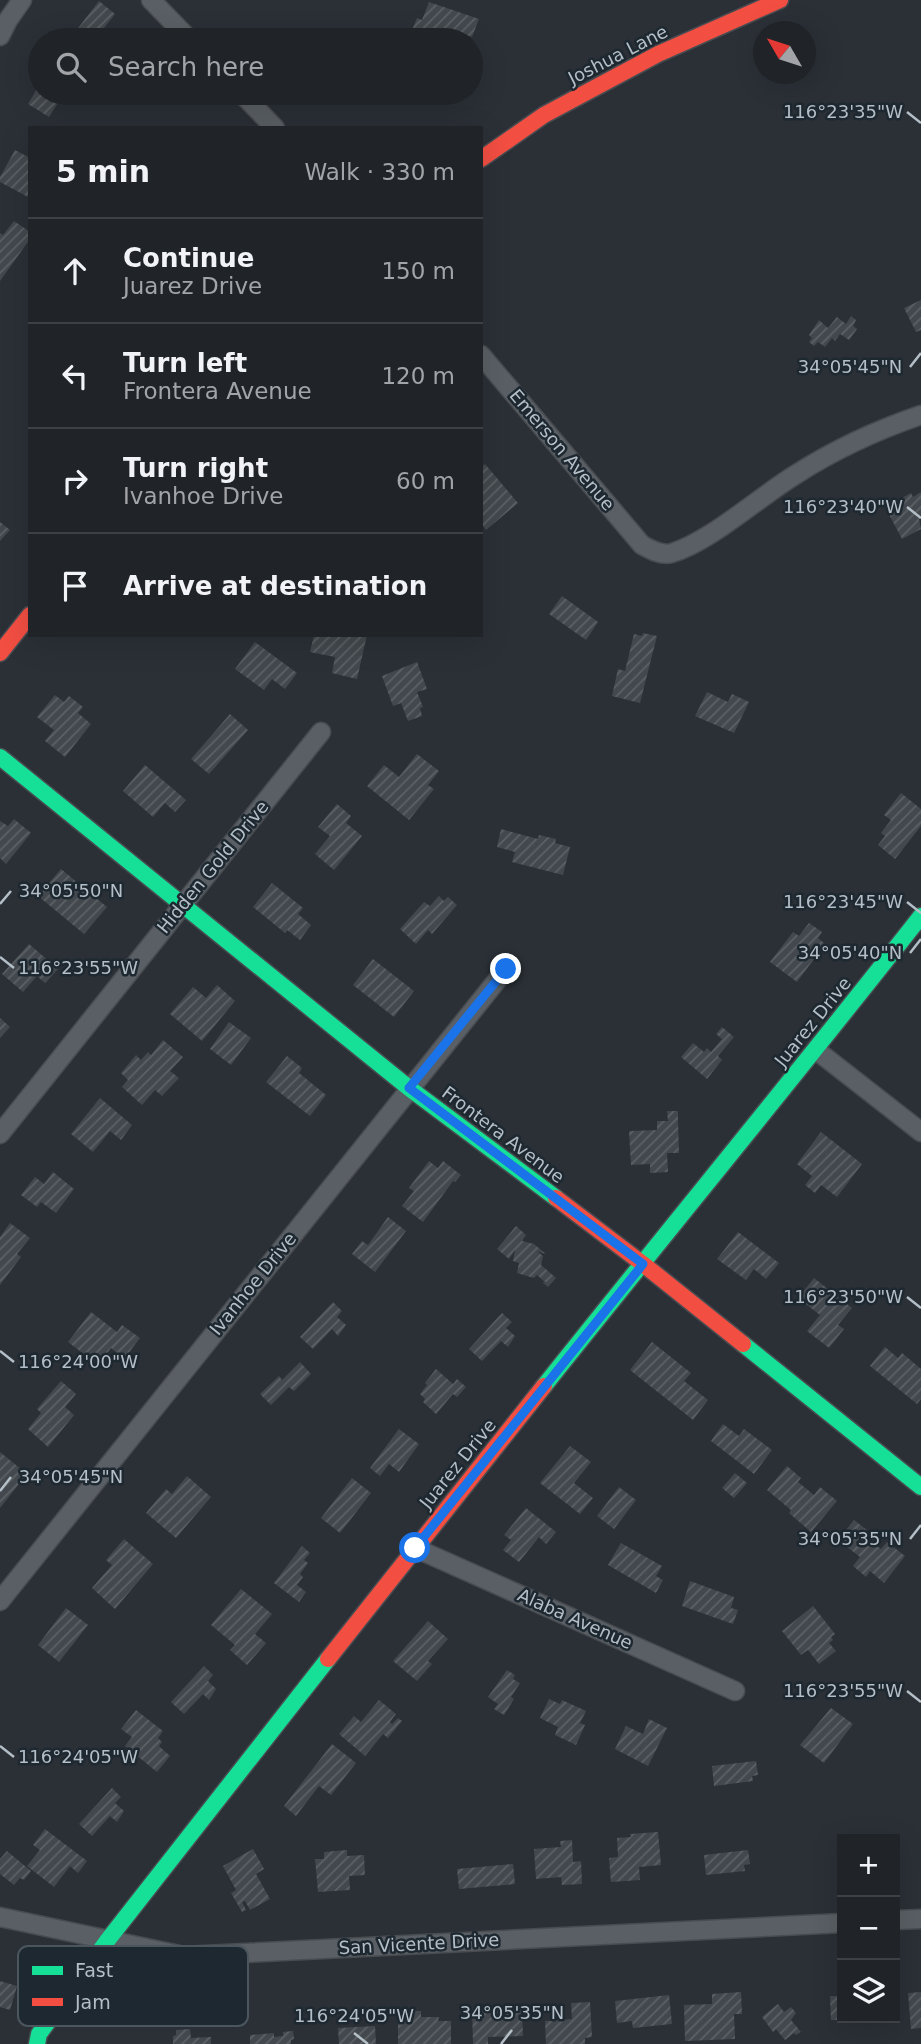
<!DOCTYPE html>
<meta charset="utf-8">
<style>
:root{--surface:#202428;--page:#2d3034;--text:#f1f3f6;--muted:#a2a4a8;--line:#3d4145}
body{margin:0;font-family:"DejaVu Sans",sans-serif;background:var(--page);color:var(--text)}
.controls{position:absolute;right:21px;bottom:21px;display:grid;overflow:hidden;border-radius:0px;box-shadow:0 7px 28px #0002}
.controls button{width:63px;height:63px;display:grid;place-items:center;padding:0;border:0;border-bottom:2px solid var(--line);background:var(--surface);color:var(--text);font:35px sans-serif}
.compass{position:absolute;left:753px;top:21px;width:63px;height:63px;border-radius:50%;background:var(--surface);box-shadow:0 7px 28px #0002;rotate:309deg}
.stop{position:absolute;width:21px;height:21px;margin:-16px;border:5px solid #1a73e8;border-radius:50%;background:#fff}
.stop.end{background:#1a73e8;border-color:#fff;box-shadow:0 2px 7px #0008}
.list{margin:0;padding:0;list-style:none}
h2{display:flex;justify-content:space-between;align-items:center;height:91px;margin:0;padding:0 28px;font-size:30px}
h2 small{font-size:23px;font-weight:400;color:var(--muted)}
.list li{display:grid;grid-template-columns:46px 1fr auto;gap:21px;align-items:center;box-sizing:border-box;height:105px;padding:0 28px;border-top:2px solid var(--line)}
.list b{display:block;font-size:26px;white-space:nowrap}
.list p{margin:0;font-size:23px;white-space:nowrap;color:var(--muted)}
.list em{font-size:23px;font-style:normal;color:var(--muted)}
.icon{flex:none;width:38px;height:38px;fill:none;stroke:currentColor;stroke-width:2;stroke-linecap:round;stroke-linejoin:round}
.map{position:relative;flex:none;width:921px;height:2044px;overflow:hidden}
.search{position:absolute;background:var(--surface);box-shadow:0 7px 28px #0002;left:28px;top:28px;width:455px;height:77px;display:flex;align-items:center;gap:18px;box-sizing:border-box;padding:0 24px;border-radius:38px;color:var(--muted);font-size:26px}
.panel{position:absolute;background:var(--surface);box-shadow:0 7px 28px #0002;left:28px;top:126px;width:455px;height:511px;border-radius:0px}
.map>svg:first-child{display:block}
.building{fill:url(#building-hatch)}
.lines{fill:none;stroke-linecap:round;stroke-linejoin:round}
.street-casing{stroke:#484c51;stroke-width:21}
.fast-casing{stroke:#484c51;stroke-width:19}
.jam-casing{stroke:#484c51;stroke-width:19}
.street{stroke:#595f64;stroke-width:18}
.fast{stroke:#16e098;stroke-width:16}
.jam{stroke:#f24e42;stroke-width:16}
.route{stroke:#1a73e8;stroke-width:9}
.ticks{fill:none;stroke:#b4bec7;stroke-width:2.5}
.labels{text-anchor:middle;stroke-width:5;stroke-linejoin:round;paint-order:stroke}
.street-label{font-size:18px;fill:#b4bec7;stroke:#1e2830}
.key{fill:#1e2830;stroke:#4b555d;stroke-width:2}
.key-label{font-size:19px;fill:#b4bec7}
.ticks-label{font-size:18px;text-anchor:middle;fill:#b4bec7;stroke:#1e2830;stroke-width:5;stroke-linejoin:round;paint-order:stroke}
</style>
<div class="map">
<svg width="921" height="2044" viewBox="0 0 921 2044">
<defs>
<pattern id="building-hatch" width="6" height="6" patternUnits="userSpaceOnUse" patternTransform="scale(1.75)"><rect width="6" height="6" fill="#42484d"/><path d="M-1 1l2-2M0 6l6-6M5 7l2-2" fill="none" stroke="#5b6165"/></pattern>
</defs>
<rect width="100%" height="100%" fill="#2a3036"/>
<path class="building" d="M99 1 115 14 104 28 107 30 98 40H78L72 36Z
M429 2 479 19 472 37 450 29 446 40H408L417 18 422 20Z
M40 84V93H64L49 117 28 104Z
M15 150 30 158V194L28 197 0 182V177Z
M14 221 30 232V239L0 281V233L3 235Z
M921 300V330L916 332 904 308Z
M851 316 856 320 853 326 857 329 849 340 840 334 835 341 832 338 825 347 818 342 814 346 809 342 812 338 809 335 819 320 828 328 837 317 846 324Z
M485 464 518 503 486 530 481 523V467Z
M921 492V518L919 519 921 529 902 539 885 507 911 493 913 497Z
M0 522 10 530 0 541Z
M562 596 598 622 586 640 549 614Z
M643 633 657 636 640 703 612 696 618 669 625 671 634 634 642 636Z
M314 635H367L357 679 332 673 335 657 310 652Z
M255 642 297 673 285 689 272 679 264 690 235 669Z
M417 662 427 689 417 692 423 707 420 708 422 716 408 721 401 703 393 706 382 676Z
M707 692 728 702 732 694 749 702 734 733 695 716Z
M55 695 64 702 69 696 83 707 78 713 91 724 65 757 45 741 54 730 37 717Z
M230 714 248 730 209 774 191 759Z
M417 754 439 771 428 785 434 789 409 820 367 786 384 765 399 777Z
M145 765 186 800 175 812 165 803 153 817 123 791Z
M901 793 921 809V826L895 859 878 845 885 836 881 833 891 820 884 815Z
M337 804 351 816 346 823 362 836 334 870 315 854 330 836 318 827Z
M14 819 31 833 6 864 0 858V821L8 826Z
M501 829 538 839 539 835 556 839 555 843 570 847 563 875 512 862 515 852 497 847Z
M61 869 107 907 84 934 38 896Z
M272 883 303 908 298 914 311 925 300 940 287 930 285 933 253 907Z
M439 896 444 901 448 897 457 905 432 934 428 930 416 944 400 929 424 902 430 906Z
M809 923 822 932 818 938 825 944 797 982 770 962 793 932 799 936Z
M29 944 58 969 45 983 37 976 23 992 2 974Z
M373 959 414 991 394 1017 353 985Z
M217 985 235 1001 202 1041 170 1014 193 987 206 998Z
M0 1018 10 1027 0 1038Z
M229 1022 251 1038 231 1065 210 1049Z
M722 1027 734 1037 718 1056 722 1060 707 1079 681 1057 693 1043 704 1052 707 1048 711 1052 722 1039 716 1034Z
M163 1040 183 1057 170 1071 179 1078 162 1096 155 1090 142 1105 122 1087 128 1080 121 1073 136 1055 141 1060 148 1052 151 1055Z
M287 1056 302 1068 299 1073 326 1095 310 1116 266 1082Z
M100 1098 132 1125 121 1140 110 1131 93 1152 71 1134Z
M667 1111H678V1120L679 1153H667L668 1172 650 1173V1164L631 1165 629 1131 657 1130V1121H668Z
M821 1132 862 1164 837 1197 821 1185 815 1193 805 1185 812 1176 797 1164Z
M429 1161 438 1168 443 1161 461 1175 455 1182 453 1181 423 1222 402 1206 414 1191 409 1188Z
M53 1172 74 1189 56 1213 41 1202 37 1207 21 1195 35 1177 44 1184Z
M388 1217 406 1231 375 1272 352 1254 362 1241 368 1245Z
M10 1223 30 1238 17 1254 21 1257 0 1285V1237Z
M516 1226 526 1235 522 1241 534 1244 546 1254 537 1251 543 1256 541 1265 556 1278 548 1287 542 1282 547 1284 537 1275 534 1278 517 1273 519 1263 513 1261 515 1250 509 1259 497 1249Z
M738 1232 779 1263 766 1279 754 1269 746 1280 717 1259Z
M814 1278 852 1308 838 1325 844 1329 829 1348 807 1331 820 1315 798 1298Z
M333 1302 342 1311 337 1317 346 1325 338 1336 332 1329 313 1349 300 1337Z
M91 1312 117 1332 122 1325 140 1338 124 1359 111 1348 98 1365 68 1342Z
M502 1313 512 1322 506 1328 515 1336 508 1347 501 1341 482 1361 469 1349Z
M652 1342 691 1373 684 1381 708 1400 693 1420 630 1370Z
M885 1347 898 1358 902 1353 921 1369V1399L917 1404 870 1366Z
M300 1362 311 1374 294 1391 289 1387 271 1405 260 1394 279 1376 282 1380Z
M436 1369 453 1384 457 1379 466 1387 457 1397 453 1394 436 1414 423 1402 425 1399 420 1394 427 1385 425 1383Z
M61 1381 76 1394 65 1407 74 1415 48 1447 28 1429 41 1413 37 1409Z
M723 1424 739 1436 744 1429 772 1450 754 1474 711 1441Z
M399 1429 419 1444 399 1472 389 1464 380 1476 370 1468Z
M570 1446 591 1462 574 1483 593 1498 580 1514 540 1483Z
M0 1452 27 1474 0 1508Z
M787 1466 801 1478 798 1482 814 1495 820 1487 837 1501 811 1532 789 1513 791 1510 767 1490Z
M735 1473 747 1483 734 1498 722 1488Z
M187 1476 211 1497 176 1538 146 1513 166 1489 172 1494Z
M352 1478 371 1493 340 1533 321 1518Z
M619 1487 636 1500 614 1529 597 1516Z
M526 1508 556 1532 546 1544 539 1537 519 1562 503 1550 511 1540 504 1535Z
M854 1520 868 1531 864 1536 881 1549 887 1542 905 1556 884 1583 870 1571 866 1577 853 1566 860 1557 838 1540Z
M124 1539 153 1564 115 1609 92 1588 112 1565 106 1560Z
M621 1543 662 1566 656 1576 663 1580 656 1593 608 1565Z
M302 1546 310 1553 304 1560 308 1563 300 1574 303 1577 297 1585 306 1592 299 1602 274 1583Z
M690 1581 734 1597 731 1608 738 1610 733 1624 682 1606Z
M241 1589 272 1614 255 1634 266 1643 247 1665 230 1650 235 1645 211 1625Z
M813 1606 835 1634 831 1637 833 1640 829 1643 836 1651 819 1664 808 1650 801 1655 782 1631Z
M66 1608 88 1625 59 1662 38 1645Z
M428 1621 448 1639 428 1661 432 1664 417 1681 393 1661Z
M204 1666 213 1675 208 1681 216 1689 209 1700 203 1694 184 1714 171 1702Z
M507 1670 515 1675 513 1679 520 1683 511 1697 514 1699 504 1715 494 1709 498 1704 488 1697Z
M549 1699 560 1704 562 1700 586 1711 580 1723 585 1725 576 1745 555 1735 558 1727 540 1718Z
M379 1700 396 1714 390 1722 392 1724 398 1718 402 1721 388 1738 383 1734 365 1756 339 1734 354 1716 361 1722Z
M831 1708 853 1724 824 1763 800 1745Z
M136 1710 163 1731 158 1738 162 1742 159 1746 170 1756 157 1772 125 1746 132 1737 121 1729Z
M649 1719 667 1728 648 1766 615 1749 626 1726 643 1734Z
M332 1744 356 1763 331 1795 319 1786 296 1816 284 1806Z
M756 1761 758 1775 752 1776 753 1781 714 1786 712 1766Z
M112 1788 121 1797 115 1803 124 1811 117 1822 110 1816 92 1836 79 1824Z
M45 1829 87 1861 78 1873 70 1866 54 1887 27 1866 40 1850 33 1845Z
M658 1832 661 1865 639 1867 640 1880 611 1882 609 1858 618 1857 617 1838 631 1837 630 1834Z
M572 1840 573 1862 581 1861 582 1884 562 1885 561 1877 536 1879 534 1849 561 1847 560 1841Z
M253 1849 264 1869 256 1874 270 1899 250 1910 245 1901 242 1902 246 1910 242 1912 231 1893 236 1890 223 1866Z
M347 1850V1856L364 1855 365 1875 349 1876 350 1890 318 1892 315 1859H324V1852Z
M748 1850 750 1864 744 1865 745 1871 706 1875 704 1855Z
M7 1851 31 1871 24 1880 20 1878 14 1885 0 1874V1859Z
M513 1864 515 1884 459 1889 457 1869Z
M0 1981 17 1986 10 2010 0 2007Z
M741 1992 742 2014H734L735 2039 685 2041 684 2005 712 2004V1994Z
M921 1992V2028L911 2029 908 1993Z
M669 1995 672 2024 633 2028 632 2021 617 2023 615 2001Z
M830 1996H842V2020H831Z
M590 2002 592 2037 585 2038V2044H546L545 2021 572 2019 571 2003Z
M778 2004 784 2012 791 2007 796 2013 791 2020 801 2032 796 2035 794 2033 785 2040 776 2029 773 2032 762 2017Z
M522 2008 523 2036 488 2037V2044H473L472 2009Z
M398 2011H421V2017H439L438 2021H451V2044H398Z
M375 2026 376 2044H339L338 2028Z
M190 2029 191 2038 211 2037V2044H173V2036L176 2035V2030Z
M293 2031 294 2039 291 2040V2044H250V2035L274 2033V2037L283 2036V2032Z"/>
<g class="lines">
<defs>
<path id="street" d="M151 0 190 40
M0 36 8 20 22 0
M241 93 275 128
M481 355 642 545C651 550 662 556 672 553 711 541 759 497 795 475 834 450 877 430 921 415
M816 1050 921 1132
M0 1134 321 732
M415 1548 735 1691
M0 1601 506 969
M0 1917 184 1956 842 1923
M895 1920 921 1919"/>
<path id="fast" d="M0 757 409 1088 556 1198
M743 1344 921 1487
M544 1386C669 1229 797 1074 921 916
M37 2044 39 2034 107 1941 328 1659"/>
<path id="jam" d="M481 159 544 115 658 54 780 0
M0 653 30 615
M556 1198 643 1264 743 1344
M328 1659 544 1386"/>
</defs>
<use href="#street" class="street-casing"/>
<use href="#fast" class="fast-casing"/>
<use href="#jam" class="jam-casing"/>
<use href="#street" class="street"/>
<use href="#fast" class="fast"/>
<use href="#jam" class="jam"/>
</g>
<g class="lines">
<path class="route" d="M415 1548 643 1264 409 1088 506 969"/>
</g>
<path class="ticks" d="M907 112 921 123M910 367 921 353M907 507 921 518M907 902 921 913M0 904 11 891M910 953 921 939M0 957 14 968M907 1297 921 1308M0 1351 14 1362M0 1491 11 1477M910 1539 921 1525M907 1691 921 1702M0 1746 14 1757M354 2033 368 2044M501 2044 512 2030"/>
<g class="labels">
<g class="street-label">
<text transform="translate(618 55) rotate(-27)" y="6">Joshua Lane</text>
<text transform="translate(562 450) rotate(50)" y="6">Emerson Avenue</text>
<text transform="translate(213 867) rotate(-51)" y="6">Hidden Gold Drive</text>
<text transform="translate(813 1022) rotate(-51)" y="6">Juarez Drive</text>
<text transform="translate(503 1135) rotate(37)" y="6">Frontera Avenue</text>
<text transform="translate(253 1284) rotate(-51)" y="6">Ivanhoe Drive</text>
<text transform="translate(458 1464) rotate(-51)" y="6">Juarez Drive</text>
<text transform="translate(575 1619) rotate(24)" y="6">Alaba Avenue</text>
<text transform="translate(419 1944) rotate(-3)" y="6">San Vicente Drive</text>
</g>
</g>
<rect x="18" y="1946" width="230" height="80" rx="10" class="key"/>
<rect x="32" y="1966" width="31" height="9" fill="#16e098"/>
<rect x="32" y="1998" width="31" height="8" fill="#f24e42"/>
<g class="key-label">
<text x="75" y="1977">Fast</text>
<text x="75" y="2009">Jam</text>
</g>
<g class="ticks-label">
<text x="843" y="118">116°23'35"W</text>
<text x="850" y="373">34°05'45"N</text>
<text x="843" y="513">116°23'40"W</text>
<text x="71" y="897">34°05'50"N</text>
<text x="843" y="908">116°23'45"W</text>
<text x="850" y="959">34°05'40"N</text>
<text x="78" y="974">116°23'55"W</text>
<text x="843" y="1303">116°23'50"W</text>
<text x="78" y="1368">116°24'00"W</text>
<text x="71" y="1483">34°05'45"N</text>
<text x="850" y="1545">34°05'35"N</text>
<text x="843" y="1697">116°23'55"W</text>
<text x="78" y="1763">116°24'05"W</text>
<text x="512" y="2019">34°05'35"N</text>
<text x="354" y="2022">116°24'05"W</text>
</g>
</svg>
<div class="controls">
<button>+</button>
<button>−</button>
<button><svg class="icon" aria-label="layers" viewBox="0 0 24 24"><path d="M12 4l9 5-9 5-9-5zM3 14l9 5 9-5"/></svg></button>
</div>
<svg class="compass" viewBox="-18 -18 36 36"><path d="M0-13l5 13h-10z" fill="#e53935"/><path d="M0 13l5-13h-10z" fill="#a2a4a8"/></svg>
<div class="stop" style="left:415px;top:1548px"></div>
<div class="stop end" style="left:506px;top:969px"></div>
<div class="search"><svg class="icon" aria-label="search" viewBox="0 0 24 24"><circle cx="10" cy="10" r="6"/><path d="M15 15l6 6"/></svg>Search here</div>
<section class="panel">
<h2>5 min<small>Walk · 330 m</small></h2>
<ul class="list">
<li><svg class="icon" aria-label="ahead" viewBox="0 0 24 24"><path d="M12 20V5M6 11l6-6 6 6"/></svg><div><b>Continue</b><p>Juarez Drive</p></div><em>150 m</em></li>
<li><svg class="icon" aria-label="left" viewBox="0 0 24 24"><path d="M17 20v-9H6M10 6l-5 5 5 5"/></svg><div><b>Turn left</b><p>Frontera Avenue</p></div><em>120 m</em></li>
<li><svg class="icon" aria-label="right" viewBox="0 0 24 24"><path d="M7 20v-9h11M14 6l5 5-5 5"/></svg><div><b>Turn right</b><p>Ivanhoe Drive</p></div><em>60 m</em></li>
<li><svg class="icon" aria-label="arrive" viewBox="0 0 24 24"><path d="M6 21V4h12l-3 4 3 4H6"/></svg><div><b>Arrive at destination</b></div></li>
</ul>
</section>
</div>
